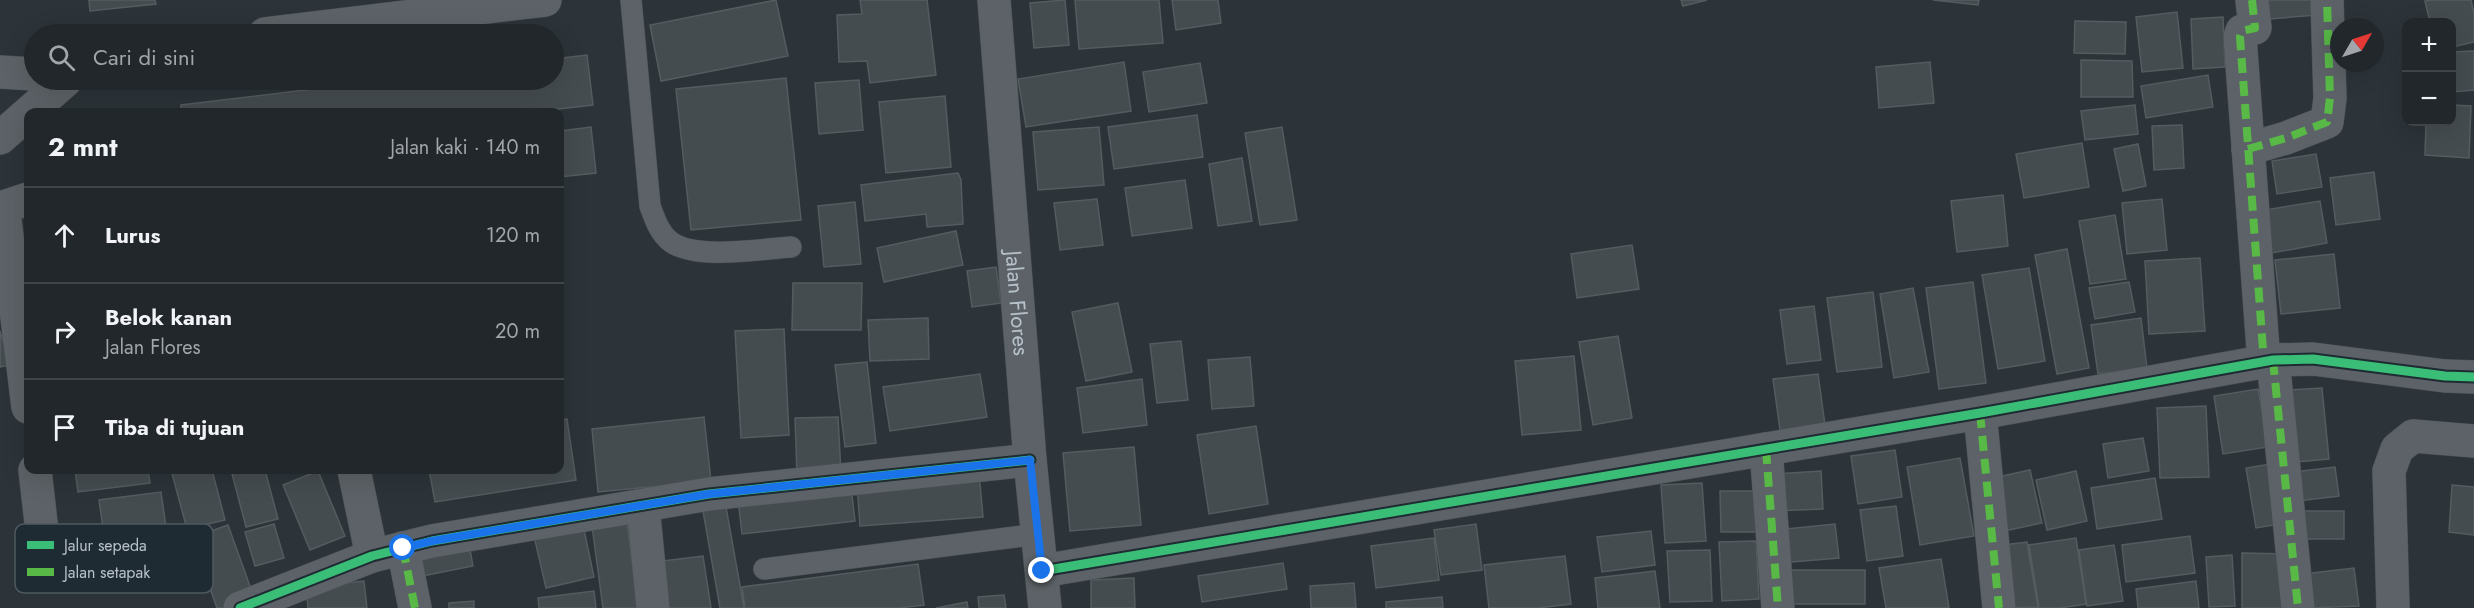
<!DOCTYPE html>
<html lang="id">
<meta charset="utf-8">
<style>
:root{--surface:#21272b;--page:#292f33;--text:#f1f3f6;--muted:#a2a5a9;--line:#3e4447}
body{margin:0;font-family:Jost,sans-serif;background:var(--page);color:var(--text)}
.controls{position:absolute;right:18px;top:18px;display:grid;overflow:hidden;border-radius:12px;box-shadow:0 6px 24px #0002}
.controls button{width:54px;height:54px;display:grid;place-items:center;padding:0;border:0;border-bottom:2px solid var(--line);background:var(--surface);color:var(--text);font:30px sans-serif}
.compass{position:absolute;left:2330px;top:18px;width:54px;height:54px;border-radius:50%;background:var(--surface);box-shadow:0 6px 24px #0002;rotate:51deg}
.stop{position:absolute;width:18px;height:18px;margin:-14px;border:4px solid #1a73e8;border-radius:50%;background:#fff}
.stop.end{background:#1a73e8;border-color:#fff;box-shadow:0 2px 6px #0008}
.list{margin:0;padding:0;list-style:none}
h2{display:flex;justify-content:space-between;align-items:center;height:78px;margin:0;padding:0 24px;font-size:26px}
h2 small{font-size:20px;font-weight:400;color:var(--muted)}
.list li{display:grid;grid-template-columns:39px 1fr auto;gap:18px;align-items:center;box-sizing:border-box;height:96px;padding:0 24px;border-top:2px solid var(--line)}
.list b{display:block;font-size:22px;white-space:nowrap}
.list p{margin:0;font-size:20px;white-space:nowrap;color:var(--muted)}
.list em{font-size:20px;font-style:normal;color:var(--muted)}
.icon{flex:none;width:33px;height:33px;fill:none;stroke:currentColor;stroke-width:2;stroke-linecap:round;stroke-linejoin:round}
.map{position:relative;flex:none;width:2474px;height:608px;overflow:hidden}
.search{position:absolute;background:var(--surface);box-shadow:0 6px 24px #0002;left:24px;top:24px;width:540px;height:66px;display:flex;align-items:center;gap:15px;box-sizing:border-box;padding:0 21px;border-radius:33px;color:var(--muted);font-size:22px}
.panel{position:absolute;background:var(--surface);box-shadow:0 6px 24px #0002;left:24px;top:108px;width:540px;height:366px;border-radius:12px}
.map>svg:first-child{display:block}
.building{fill:#454c50;stroke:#545c60;stroke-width:1.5}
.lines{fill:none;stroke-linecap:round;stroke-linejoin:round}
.service-casing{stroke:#4a5054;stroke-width:22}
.minor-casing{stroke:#4a5054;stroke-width:34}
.service{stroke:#5c6267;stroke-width:21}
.minor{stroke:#5c6267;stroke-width:33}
.quiet{stroke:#58b947;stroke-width:8;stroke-dasharray:15 8;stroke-linecap:butt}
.cycleway-casing{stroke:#1f2b33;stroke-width:13}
.cycleway{stroke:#3abd76;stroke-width:9}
.route{stroke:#1a73e8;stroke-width:8}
.labels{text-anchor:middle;stroke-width:5;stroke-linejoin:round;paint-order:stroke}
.street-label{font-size:22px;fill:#b7c1c9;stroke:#1f2b33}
.key{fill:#1f2b33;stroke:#4d5860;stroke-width:1.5}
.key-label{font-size:16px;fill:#b7c1c9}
</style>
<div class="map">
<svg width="2474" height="608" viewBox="0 0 2474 608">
<rect width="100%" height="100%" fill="#2c3439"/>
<path class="building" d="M89 0H155L156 4 90 11Z
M776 0 788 56 661 81 650 25Z
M860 0H927L936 75 870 83 867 61 839 62 837 15 862 14Z
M1065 0 1069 45 1034 48 1030 3Z
M1075 0H1159L1163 43 1079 49Z
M1172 0H1218L1221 23 1176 30Z
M1681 0H1707L1683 6Z
M1933 0H1979L1978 5Z
M2267 0H2315L2317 15 2269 19Z
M2430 0H2471L2474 14V42L2452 47V22H2430L2425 1Z
M2177 12 2183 68 2142 72 2136 17Z
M2223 17 2225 67 2193 69 2191 19Z
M2075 21 2126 22 2125 54 2074 53Z
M2474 51V90L2452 92V52Z
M587 55 593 105 532 112H181V105L388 80H554V59Z
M2081 60 2132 61 2133 97H2081Z
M1124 62 1131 111 1026 127 1018 79Z
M1930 62 1934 103 1879 108 1876 67Z
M1200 63 1207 103 1149 112 1143 72Z
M2208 75 2213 107 2146 118 2141 86Z
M786 78 801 220 691 230 676 89Z
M859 80 863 130 819 134 815 83Z
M945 96 951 167 886 173 879 102Z
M2135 105 2138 134 2085 140 2081 111Z
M2452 105 2471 106 2469 158 2425 155 2426 122H2452Z
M1197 115 1203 157 1114 169 1108 127Z
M2182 125 2184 168 2154 170 2152 126Z
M591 127 596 173 560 177V131Z
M1099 127 1104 185 1038 190 1033 132Z
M1282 127 1297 220 1260 225 1245 133Z
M2082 143 2089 187 2024 198 2016 154Z
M2138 144 2146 186 2123 191 2114 149Z
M2316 154 2322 187 2277 194 2272 161Z
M1242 158 1252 221 1218 226 1209 164Z
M2374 172 2380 219 2336 225 2330 178Z
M958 173 961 180 963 224 927 227 926 214 865 221 861 185Z
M1185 180 1192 228 1132 236 1125 188Z
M2003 195 2008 246 1957 252 1951 201Z
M1097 199 1103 245 1060 250 1054 203Z
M2162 199 2167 250 2127 254 2122 203Z
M2320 201 2327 243 2272 253 2265 210Z
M855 202 861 264 824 267 818 206Z
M2115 215 2126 279 2090 284 2079 221Z
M956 231 963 265 884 282 877 248Z
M1632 245 1639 289 1577 298 1571 254Z
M2067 249 2089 368 2057 374 2035 255Z
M2334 254 2340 308 2281 314 2275 260Z
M2200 258 2205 331 2149 334 2145 261Z
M996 267 1001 303 972 307 967 271Z
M2029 268 2045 361 1998 369 1982 275Z
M1973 282 1986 383 1939 389 1926 288Z
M2129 282 2135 312 2095 319 2089 288Z
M793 283H862L861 330H792Z
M1913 288 1929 372 1894 378 1880 294Z
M1873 292 1882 367 1837 372 1827 298Z
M1118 303 1132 372 1086 381 1072 312Z
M1814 306 1821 360 1787 364 1780 310Z
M928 318 929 359 870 361 868 320Z
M2141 318 2147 368 2098 374 2091 325Z
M784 329 789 435 741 438 735 331Z
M0 331 10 365 0 367Z
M1618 336 1632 418 1593 425 1579 342Z
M1181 341 1188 400 1157 403 1150 344Z
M1574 356 1581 430 1522 435 1515 361Z
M1250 357 1254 406 1212 409 1208 360Z
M867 362 876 443 845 447 835 365Z
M980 374 987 417 890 431 883 387Z
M1818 374 1825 425 1780 430 1773 379Z
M1142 379 1147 425 1083 433 1077 388Z
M2322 388 2329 459 2296 462 2289 390Z
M2258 389 2268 447 2223 454 2214 396Z
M2206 406 2209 477 2160 478 2157 408Z
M704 417 711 481 598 492 592 429Z
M838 417 841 473 797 475 795 418Z
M567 419 576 480 435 502 429 470H560V420Z
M1256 426 1268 504 1209 514 1197 435Z
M2143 438 2149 471 2108 478 2103 444Z
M1134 447 1141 525 1070 531 1063 453Z
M1895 450 1902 497 1858 504 1851 456Z
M1960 458 1974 536 1920 545 1907 467Z
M2270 464 2280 524 2256 528 2246 468Z
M2335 467 2339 496 2298 501 2294 472Z
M75 470H148L150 483 78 492Z
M171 470H212L225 520 187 529Z
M231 470H265L278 519 246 527Z
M2030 470 2042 523 1999 532 1988 479Z
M318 471 345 536 310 550 283 485Z
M1821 471 1823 509 1774 511 1772 474Z
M2076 471 2087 521 2047 530 2036 480Z
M979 472 983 517 860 526 857 482Z
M2155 478 2162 519 2097 529 2091 488Z
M1702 483 1706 541 1665 543 1661 485Z
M2452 485 2474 487V535L2449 532Z
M851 487 855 521 742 534 738 500Z
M1720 491H1765V532H1721Z
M161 492 170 555 108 563 99 500Z
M1896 506 1903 556 1867 561 1860 510Z
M726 507 744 608H720L703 511Z
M2299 511H2344V539H2300Z
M627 522 638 608H603L592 526Z
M274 524 284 558 255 566 245 532Z
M1476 524 1482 570 1441 575 1434 530Z
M1835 524 1839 558 1780 563 1776 530Z
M228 525 255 600 231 608H217L192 538Z
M583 525 594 577 546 588 534 536Z
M1651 531 1655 565 1602 572 1597 537Z
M2190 536 2195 573 2126 582 2122 545Z
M1434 538 1439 580 1376 588 1371 546Z
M2076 538 2086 604 2060 608H2039L2029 545Z
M468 539 473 566 412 578 407 550Z
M1756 541 1759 599 1722 601 1719 542Z
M2027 542 2038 607 2004 608 1995 546Z
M2114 545 2123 601 2087 606 2079 550Z
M1710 550 1712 601 1670 602 1667 551Z
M2242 553 2287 554V608H2242Z
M2232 555 2235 606 2209 607 2206 557Z
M703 556 711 608H662L655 562Z
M1565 556 1571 604 1538 608H1489L1484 565Z
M1941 559 1949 608H1886L1879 568Z
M1283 563 1287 589 1202 602 1198 576Z
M918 564 924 605 899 608H745L742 587Z
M2354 568 2359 606 2308 608 2304 574Z
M1790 570H1865V604H1791Z
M1655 571 1660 608H1598L1595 578Z
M1134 578 1135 608H1091V580Z
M364 581 367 608H308L306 587Z
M2196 581 2199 608H2138L2136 589Z
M1354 583 1356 608H1311L1310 586Z
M594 591 596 608H539L538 598Z
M1004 595 1006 608H979L978 597Z
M1442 597 1443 608H1386V602Z
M474 601V608H449V603Z
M967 602 968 608H936Z"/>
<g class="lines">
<defs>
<path id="service" d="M631 0 650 206C655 219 659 233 671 242 696 260 760 249 791 247
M764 569 1038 534"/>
<g id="minor">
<path id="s1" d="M994 0 1030 460 1045 608"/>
<path d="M2252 0 2255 28 2242 31 2240 37 2264 363"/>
<path d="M265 34 545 0"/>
<path d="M0 72 34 74"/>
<path d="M0 138 66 80"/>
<path d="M2248 149 2286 138 2327 122 2330 98 2327 0"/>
<path d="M0 208 28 199"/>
<path d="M0 210 5 220 28 407"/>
<path d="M2273 360 2298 608"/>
<path d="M1980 413 1999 608"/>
<path d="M1766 449 1778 608"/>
<path d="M35 470 46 567"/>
<path d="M354 470 372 556"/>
<path d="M643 506 653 608"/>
<path d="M403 548 415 608"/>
<path d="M1042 571 1980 413 2273 360 2313 359 2445 376 2474 377"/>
<path d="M240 608 372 556 432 541 709 494 1030 460"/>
<path d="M2393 608 2389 471 2397 449 2413 436 2474 441"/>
</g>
</defs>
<use href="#service" class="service-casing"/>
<use href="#minor" class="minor-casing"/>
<use href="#service" class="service"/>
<use href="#minor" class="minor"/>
<path class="quiet" d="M2252 0 2255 28 2242 31 2240 37 2264 363
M2248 149 2286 138 2327 122 2330 98 2327 0
M2273 360 2298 608
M1980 413 1999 608
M1766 449 1778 608
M403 548 415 608"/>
<defs>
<path id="cycleway" d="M1042 571 1980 413 2273 360 2313 359 2445 376 2474 377
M240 608 372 556 432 541 709 494 1030 460"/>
</defs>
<use href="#cycleway" class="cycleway-casing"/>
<use href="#cycleway" class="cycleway"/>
</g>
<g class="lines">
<path class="route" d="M403 548 432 541 709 494 1030 460 1042 571"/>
</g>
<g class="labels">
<g class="street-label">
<text dy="8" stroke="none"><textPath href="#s1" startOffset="304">Jalan Flores</textPath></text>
</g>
</g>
<rect x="15" y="524" width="198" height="69" rx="9" class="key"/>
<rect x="27" y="541" width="27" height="8" fill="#3abd76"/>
<rect x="27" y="568" width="27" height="8" fill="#58b947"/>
<g class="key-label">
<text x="64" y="551">Jalur sepeda</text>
<text x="64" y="578">Jalan setapak</text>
</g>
</svg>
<div class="controls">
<button>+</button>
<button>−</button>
</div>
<svg class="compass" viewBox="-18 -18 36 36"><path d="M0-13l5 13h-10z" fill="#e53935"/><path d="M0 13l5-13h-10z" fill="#a2a5a9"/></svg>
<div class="stop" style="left:403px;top:548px"></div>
<div class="stop end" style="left:1042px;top:571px"></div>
<div class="search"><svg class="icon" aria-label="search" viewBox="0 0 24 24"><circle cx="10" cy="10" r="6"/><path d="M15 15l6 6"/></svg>Cari di sini</div>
<section class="panel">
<h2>2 mnt<small>Jalan kaki · 140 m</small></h2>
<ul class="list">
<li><svg class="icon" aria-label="ahead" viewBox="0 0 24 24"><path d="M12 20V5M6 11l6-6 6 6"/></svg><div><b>Lurus</b></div><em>120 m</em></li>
<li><svg class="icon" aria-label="right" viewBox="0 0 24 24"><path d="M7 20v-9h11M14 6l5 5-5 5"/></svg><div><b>Belok kanan</b><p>Jalan Flores</p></div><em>20 m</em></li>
<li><svg class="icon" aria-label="arrive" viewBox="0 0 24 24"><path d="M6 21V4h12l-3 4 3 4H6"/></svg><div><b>Tiba di tujuan</b></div></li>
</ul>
</section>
</div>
